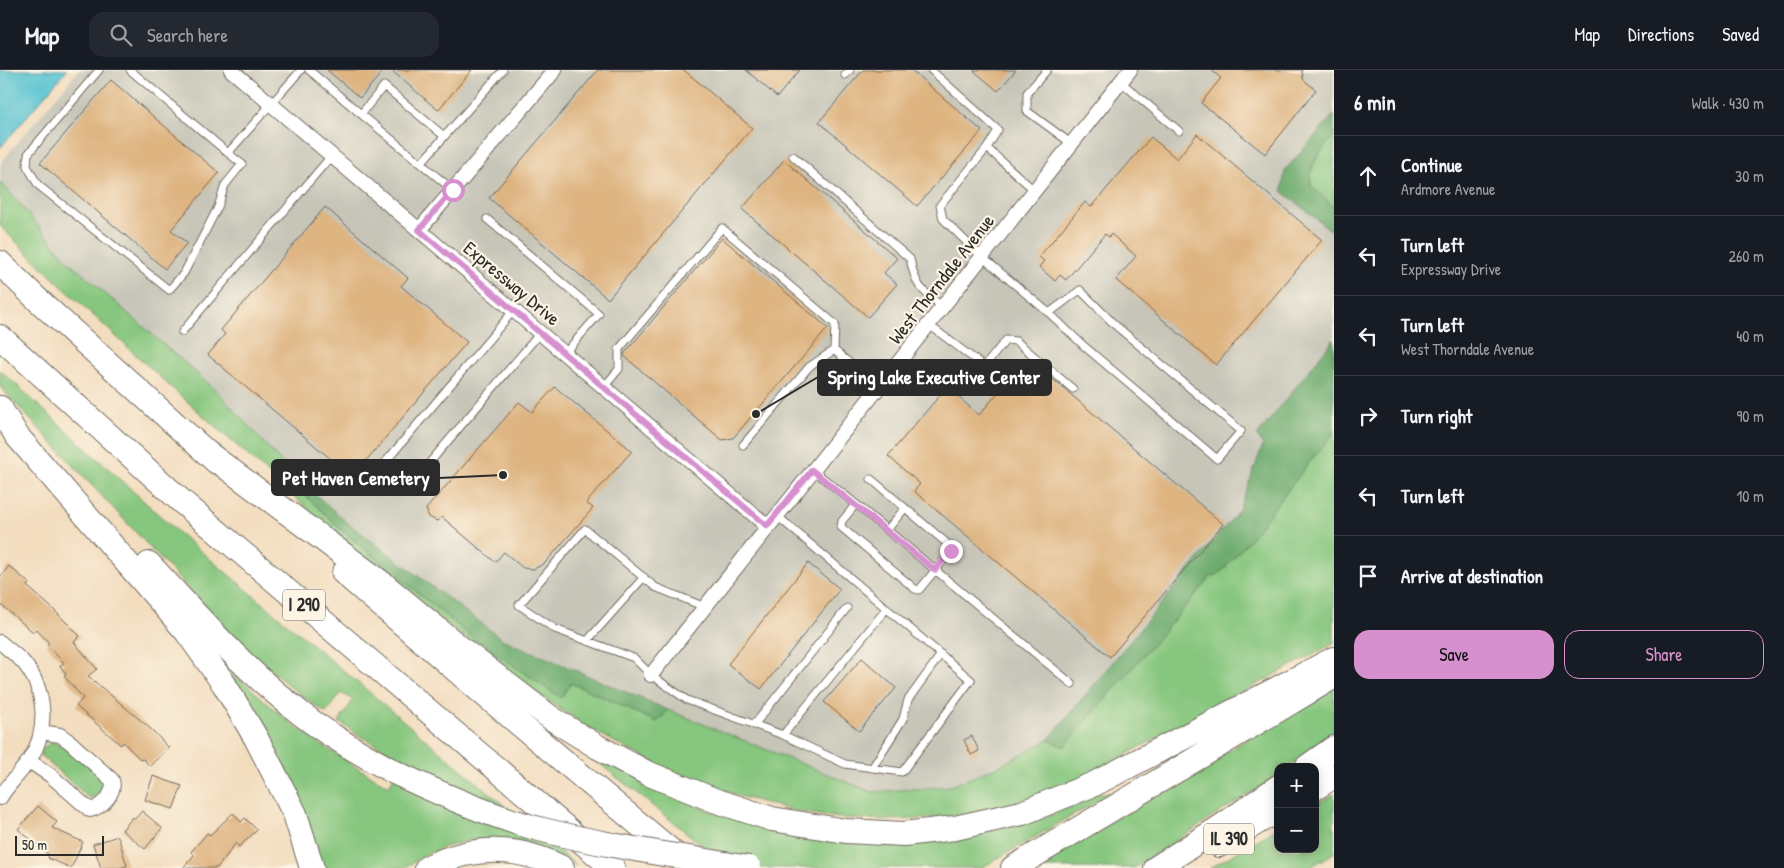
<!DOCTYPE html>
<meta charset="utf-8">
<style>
:root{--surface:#171b24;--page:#242831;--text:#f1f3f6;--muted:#9ea1a6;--line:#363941;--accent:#d690ce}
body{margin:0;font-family:"Patrick Hand",sans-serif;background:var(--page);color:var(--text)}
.controls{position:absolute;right:15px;bottom:15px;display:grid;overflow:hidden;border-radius:10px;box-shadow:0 2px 12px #0003}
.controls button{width:45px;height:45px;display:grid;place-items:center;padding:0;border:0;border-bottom:1px solid var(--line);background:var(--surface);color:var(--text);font:25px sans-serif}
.scale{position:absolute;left:15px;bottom:12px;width:89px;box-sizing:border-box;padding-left:5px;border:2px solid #2b2b2b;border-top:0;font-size:14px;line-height:18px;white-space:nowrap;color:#2b2b2b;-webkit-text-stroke:4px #fcf5e5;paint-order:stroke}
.stop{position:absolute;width:15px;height:15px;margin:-11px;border:4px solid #d690ce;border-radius:50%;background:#fff}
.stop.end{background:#d690ce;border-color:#fff;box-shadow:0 1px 5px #0008}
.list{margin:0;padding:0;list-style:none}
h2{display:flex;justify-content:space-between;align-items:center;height:65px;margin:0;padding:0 20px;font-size:21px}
h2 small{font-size:16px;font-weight:400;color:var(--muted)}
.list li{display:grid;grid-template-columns:32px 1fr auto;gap:15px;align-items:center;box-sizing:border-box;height:80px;padding:0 20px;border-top:1px solid var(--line)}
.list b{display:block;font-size:19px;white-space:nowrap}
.list p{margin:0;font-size:16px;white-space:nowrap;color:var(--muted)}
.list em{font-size:16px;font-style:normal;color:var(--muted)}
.actions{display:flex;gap:10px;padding:15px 20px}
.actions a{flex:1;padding:11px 0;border:1px solid var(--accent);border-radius:15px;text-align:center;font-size:18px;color:var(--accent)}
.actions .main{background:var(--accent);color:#111}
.icon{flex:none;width:28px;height:28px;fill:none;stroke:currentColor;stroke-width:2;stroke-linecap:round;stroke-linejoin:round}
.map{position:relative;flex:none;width:1334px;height:798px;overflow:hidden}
header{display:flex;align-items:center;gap:30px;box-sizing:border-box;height:70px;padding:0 25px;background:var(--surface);border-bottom:1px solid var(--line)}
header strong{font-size:24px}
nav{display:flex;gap:28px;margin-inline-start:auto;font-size:18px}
.search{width:350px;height:45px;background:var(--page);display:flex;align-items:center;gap:12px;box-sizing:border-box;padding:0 18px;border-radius:15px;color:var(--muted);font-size:19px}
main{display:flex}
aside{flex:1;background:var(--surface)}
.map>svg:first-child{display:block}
.industrial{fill:#c6c5b8}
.green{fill:#86c67e;stroke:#587854}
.forest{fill:#6cab6d;stroke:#4c6b4c}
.water{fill:#57c3d1;stroke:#41777e}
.building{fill:#deb481}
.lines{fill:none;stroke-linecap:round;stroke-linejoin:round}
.service-casing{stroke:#71695f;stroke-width:9}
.minor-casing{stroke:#71695f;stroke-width:16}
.motorway-casing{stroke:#71695f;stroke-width:26}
.service{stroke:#fff;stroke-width:7}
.minor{stroke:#fff;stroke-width:14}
.motorway{stroke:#fff;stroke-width:24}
.motorway-bridge-casing{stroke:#71695f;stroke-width:26;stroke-linecap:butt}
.motorway-bridge{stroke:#fff;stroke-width:24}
.route{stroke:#d690ce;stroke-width:6}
.labels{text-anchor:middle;stroke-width:4.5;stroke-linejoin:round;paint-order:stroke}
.shield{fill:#fcf5e5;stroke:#6a6863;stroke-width:1}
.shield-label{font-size:18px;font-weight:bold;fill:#2b2b2b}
.street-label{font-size:19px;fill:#2b2b2b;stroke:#fcf5e5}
.leader{fill:none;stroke:#2b2b2b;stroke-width:2}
.callout-dot{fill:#2b2b2b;stroke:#fcf5e5;stroke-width:2}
.callout{fill:#2b2b2b;stroke:#2b2b2b;stroke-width:2}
.callout-label{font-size:20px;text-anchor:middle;font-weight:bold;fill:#fff}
</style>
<header>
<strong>Map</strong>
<div class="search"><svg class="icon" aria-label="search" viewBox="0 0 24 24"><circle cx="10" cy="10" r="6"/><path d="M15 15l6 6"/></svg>Search here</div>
<nav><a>Map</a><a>Directions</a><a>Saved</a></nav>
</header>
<main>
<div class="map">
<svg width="1334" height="798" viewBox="0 0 1334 798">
<rect width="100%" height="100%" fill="#fcf5e5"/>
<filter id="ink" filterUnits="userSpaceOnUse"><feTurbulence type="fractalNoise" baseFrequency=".02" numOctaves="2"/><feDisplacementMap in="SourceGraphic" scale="10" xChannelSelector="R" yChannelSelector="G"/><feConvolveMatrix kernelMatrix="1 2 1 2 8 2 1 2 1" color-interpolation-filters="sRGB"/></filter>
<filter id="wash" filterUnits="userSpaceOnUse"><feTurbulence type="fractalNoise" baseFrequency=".0096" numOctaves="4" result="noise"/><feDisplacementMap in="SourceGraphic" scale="20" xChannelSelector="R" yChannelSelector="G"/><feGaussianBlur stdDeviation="1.12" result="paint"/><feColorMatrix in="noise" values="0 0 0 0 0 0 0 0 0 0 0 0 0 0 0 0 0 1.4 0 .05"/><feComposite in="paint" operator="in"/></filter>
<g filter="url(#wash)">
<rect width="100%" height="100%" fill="#f3ddbf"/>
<path class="industrial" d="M79 0H1334V45L1285 100 1282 121 1334 163V269L1257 366 1263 375 1239 440 1048 670 1001 695 951 716 872 722 610 616 502 569 349 454 291 403 218 322 68 191 0 111V95L2 91Z"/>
<path class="green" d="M1334 65V137L1311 116C1309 94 1321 80 1334 65Z
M0 111 68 191 218 322 291 403 293 414 342 461 474 569 561 627 571 613 657 652 668 640 872 722 951 716 1001 695 1048 670 1064 677 1211 507 1220 503 1251 468 1312 389 1334 363V573L1088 705 1044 723 989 740 939 748 888 750 840 748 799 742 739 726 681 705 631 681 584 655 538 624 471 573 344 471 163 310 52 207 0 156Z
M0 300 180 464 577 796 529 774 502 770H473L444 777 421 787 404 798H321C308 746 288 698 261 651 252 634 239 619 230 602 249 615 265 632 283 647 316 673 352 695 389 716L403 690 358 665 339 652 353 630 341 623 326 643C290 619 259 591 228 561L0 317Z
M1334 617V666L1289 697H1278V705L1134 798H1032Z
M571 671 699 737 744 753 820 770 857 773 971 766 1048 746 1099 723H1112L981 798H731Z
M52 672 68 679 105 710 106 720 99 726 89 728 41 686 43 678Z
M1334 724V783L1309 798H1210L1278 758V779H1315V735Z"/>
<path class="forest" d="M1334 45V65L1313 93 1310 105 1311 116 1334 137V163L1282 121 1285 100Z
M1334 269V363L1312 389 1251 468 1220 503 1211 507 1064 677 1048 670 1239 440 1263 375 1257 366Z
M291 403 349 454 502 569 668 640 657 652 571 613 561 628 474 569 343 461 293 414Z"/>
<path class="water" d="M0 0H67L0 78Z"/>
<g id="blocks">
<path class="building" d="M327 0H384L360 28Z
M391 0H472L438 40Z
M598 0H684L752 58 608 229 489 128Z
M746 0H800L777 27Z
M863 0H911L982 61 917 136 819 52Z
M973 0H1016L998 21Z
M1211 0H1302L1303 9 1316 20 1265 84 1201 33 1221 8Z
M111 10 219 103 171 160 187 173 165 199 40 93Z
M1197 64 1322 170 1216 295 1116 210 1136 186 1111 164 1109 167 1105 164 1066 210 1060 205 1055 211 1039 197 1044 191 1039 187 1085 132 1091 137 1151 67 1177 89Z
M784 90 897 188 884 203 897 214 868 247 742 139Z
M325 137 408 208 401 216 467 272 352 407 208 285 225 264 221 260Z
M722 168 828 258 733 368 722 370 624 286V284Z
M1028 288 1223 454 1110 587 914 421 920 414 888 386 947 317 979 345Z
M555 317 632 381 586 433 593 438 545 493 534 499 523 498 504 482 495 492 442 447 437 451 429 447 426 439 519 332 532 342Z
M808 493 840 519 761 619 728 594Z
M9 496 29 513 27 516 53 539 80 566 74 572 97 599 88 606 151 659 169 678 150 696 143 689 141 690 123 672 121 675 76 636 83 628 64 606 66 604 60 596 64 593 47 575 49 573 36 559 33 562 0 534V507Z
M862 588 896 618 859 661 824 632Z
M972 666 979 681 971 685 964 670Z
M153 706 182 716 173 739 145 730Z
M38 736 57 752 52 758 83 772 71 798 48 788 49 785 18 759Z
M142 741 162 758 145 779 122 760 133 747 135 749Z
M233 743 241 752 245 748 257 760 239 777 236 773 217 798H183L194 785 191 782 207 763 210 765Z
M118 766 127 796 119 798H101L93 774Z"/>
</g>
</g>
<g filter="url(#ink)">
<use href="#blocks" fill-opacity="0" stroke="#71695f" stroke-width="1"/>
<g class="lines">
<defs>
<path id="service" d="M99 0 28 84 27 96 38 115 169 220 184 203 218 137 225 115 242 94 228 83
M130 0 228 83 301 0
M309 0 361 44
M931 0 998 60 987 78 1035 121
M1047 0 1027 23V41L1072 74
M845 5 850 0
M1121 12 1179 61
M444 66 384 16 361 44 453 120
M987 78 940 135 943 149 982 187 1049 243 1084 276 1217 389 1241 361 1115 255 1080 220 1049 243
M793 86 910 189C916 217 920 219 943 237
M421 93 503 0
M487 149 599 244 565 283
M929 255 985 297
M182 262 332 85
M604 317 619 299V279L722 158 835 254 834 280 879 318
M965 320 1006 270 1016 271 1073 319
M743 375 809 297 834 280
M813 400 856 434 1072 614
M377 402 514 240
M414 411 540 263
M856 434 842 451 841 457 915 519 919 520 951 481 950 476 871 409
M887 460 905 438
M705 537 655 517 585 459 519 535 555 559 634 588 651 605 687 630 783 665 845 694 902 702 971 610 776 445
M587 571 644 507
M754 655 847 538
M783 665 887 538
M872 698 903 649 908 630 941 584"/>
<path id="minor" d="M231 0 767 456
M419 160 555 0
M0 572C8 579 16 585 23 592 46 619 49 659 30 689 21 703 8 714 0 728
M651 605 1130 0
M29 691 50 705 90 740C102 737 116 723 112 710L70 672 60 665 41 662"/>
<path id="motorway" d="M0 193 38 230 217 392
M0 267 180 430 613 798
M0 338 17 366 187 562 224 614 256 668 295 744 312 798
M206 382 383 514 465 582 551 648 598 677 647 703 714 730 772 749 846 761 904 764 955 758 1022 743 1094 714 1334 589
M149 494C194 542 238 593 289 634 321 661 358 682 394 702
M344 503 479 620 684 792
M1307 697 1334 678
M1315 718 1334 706
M1219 775 1278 740
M427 798C471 775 518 775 562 798
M1013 798 1333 607
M1156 798 1222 756 1278 717"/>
</defs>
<use href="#service" class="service-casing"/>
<use href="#minor" class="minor-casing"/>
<use href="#motorway" class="motorway-casing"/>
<use href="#service" class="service"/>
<use href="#minor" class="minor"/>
<use href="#motorway" class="motorway"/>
<defs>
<path id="motorway-bridge" d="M394 702C442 725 492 747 543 760 611 777 680 786 749 798"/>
</defs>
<use href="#motorway-bridge" class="motorway-bridge-casing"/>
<use href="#motorway-bridge" class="motorway-bridge"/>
</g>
</g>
<g class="lines" filter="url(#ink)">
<path class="route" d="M453 120 419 160 767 456 812 400 935 500 951 481"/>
</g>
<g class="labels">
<g class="shield">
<rect x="283" y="519.5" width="42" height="31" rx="4"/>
<rect x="1204" y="753.5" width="50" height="31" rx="4"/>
</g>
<g class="shield-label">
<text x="304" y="541">I 290</text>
<text x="1229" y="775">IL 390</text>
</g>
<g class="street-label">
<text transform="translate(941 209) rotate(-52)" y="7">West Thorndale Avenue</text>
<text transform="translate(512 213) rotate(40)" y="7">Expressway Drive</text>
</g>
</g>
<path class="leader" d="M756 344L818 307M503 405L439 408"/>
<g class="callout-dot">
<circle cx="756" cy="344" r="5"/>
<circle cx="503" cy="405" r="5"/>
</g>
<g class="callout">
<rect x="818" y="290" width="233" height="35" rx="5"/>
<rect x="272" y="390" width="167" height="35" rx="5"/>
</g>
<g class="callout-label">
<text x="934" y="314">Spring Lake Executive Center</text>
<text x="356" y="415">Pet Haven Cemetery</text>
</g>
</svg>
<div class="controls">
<button>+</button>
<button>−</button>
</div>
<div class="scale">50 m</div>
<div class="stop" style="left:453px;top:120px"></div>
<div class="stop end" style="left:951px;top:481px"></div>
</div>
<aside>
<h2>6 min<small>Walk · 430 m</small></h2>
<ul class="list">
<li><svg class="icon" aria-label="ahead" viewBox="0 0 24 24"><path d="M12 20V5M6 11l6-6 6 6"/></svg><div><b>Continue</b><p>Ardmore Avenue</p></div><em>30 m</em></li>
<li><svg class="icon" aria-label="left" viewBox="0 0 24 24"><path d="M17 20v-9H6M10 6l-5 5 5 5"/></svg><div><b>Turn left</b><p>Expressway Drive</p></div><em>260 m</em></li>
<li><svg class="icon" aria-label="left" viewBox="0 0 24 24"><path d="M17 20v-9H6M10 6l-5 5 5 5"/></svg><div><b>Turn left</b><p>West Thorndale Avenue</p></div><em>40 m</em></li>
<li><svg class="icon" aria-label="right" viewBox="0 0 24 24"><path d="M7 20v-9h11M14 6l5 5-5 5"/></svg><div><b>Turn right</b></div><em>90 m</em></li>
<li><svg class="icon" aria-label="left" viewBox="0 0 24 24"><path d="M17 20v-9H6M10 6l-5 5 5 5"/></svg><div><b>Turn left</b></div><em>10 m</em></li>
<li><svg class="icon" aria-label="arrive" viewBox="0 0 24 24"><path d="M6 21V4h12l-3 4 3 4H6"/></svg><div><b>Arrive at destination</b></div></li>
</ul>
<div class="actions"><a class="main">Save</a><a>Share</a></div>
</aside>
</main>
